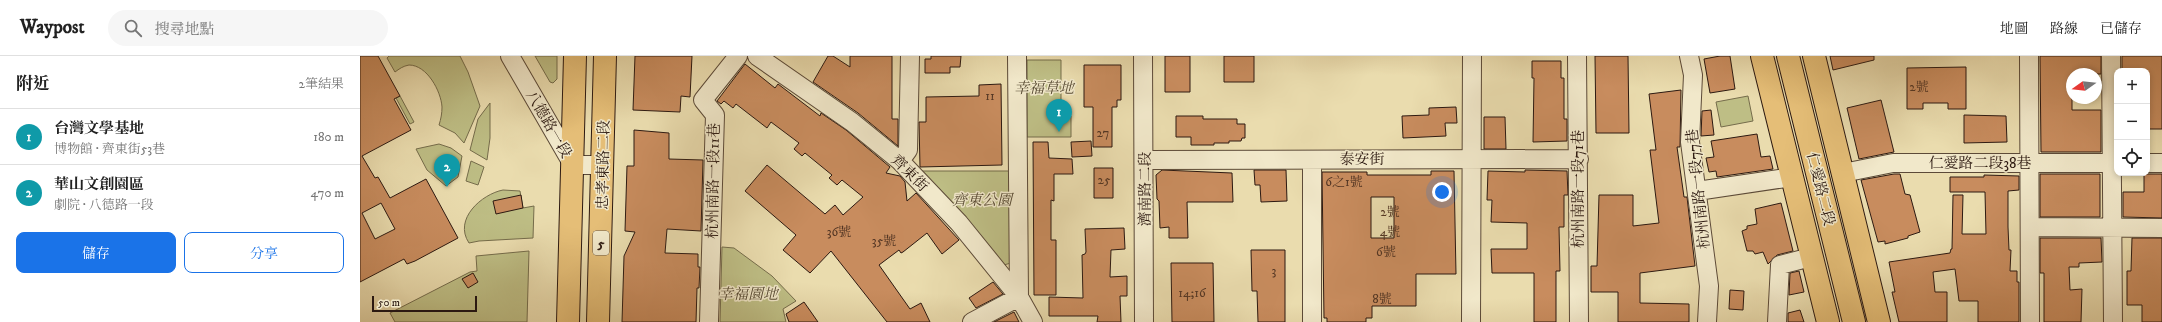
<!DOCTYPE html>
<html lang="zh-TW">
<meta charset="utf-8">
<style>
:root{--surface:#fff;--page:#f6f6f6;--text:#222;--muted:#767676;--line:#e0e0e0;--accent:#1a73e8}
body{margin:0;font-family:"IM FELL DW Pica","Noto Serif TC",serif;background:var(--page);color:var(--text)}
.controls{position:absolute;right:12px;top:12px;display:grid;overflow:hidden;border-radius:8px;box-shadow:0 2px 6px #0003}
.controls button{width:36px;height:36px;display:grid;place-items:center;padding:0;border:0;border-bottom:1px solid var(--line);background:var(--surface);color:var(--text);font:20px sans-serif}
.compass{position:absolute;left:1706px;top:12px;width:36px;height:36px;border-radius:50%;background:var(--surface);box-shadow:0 2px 6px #0003;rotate:255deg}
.scale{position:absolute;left:12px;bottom:10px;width:105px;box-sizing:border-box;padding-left:4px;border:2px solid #2c1911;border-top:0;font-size:11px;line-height:14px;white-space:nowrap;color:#2c1911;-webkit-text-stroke:3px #f1e8ca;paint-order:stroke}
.you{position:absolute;left:1082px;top:136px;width:14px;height:14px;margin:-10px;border:3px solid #fff;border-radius:50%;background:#1a73e8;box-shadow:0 0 0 6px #1a73e833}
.badge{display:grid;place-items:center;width:26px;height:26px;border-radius:50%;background:var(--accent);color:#fff;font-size:13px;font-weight:700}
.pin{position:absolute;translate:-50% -33px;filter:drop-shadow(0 1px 2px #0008)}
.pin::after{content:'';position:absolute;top:21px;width:14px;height:12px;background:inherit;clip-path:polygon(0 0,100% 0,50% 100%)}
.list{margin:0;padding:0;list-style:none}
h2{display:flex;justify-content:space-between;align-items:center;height:52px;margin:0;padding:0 16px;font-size:17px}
h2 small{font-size:13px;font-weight:400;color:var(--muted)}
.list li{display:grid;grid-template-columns:26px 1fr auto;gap:12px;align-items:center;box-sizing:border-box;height:56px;padding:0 16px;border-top:1px solid var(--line)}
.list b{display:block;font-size:15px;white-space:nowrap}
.list p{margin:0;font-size:13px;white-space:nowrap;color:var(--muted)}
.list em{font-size:13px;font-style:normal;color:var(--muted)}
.actions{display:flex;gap:8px;padding:12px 16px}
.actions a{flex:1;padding:9px 0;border:1px solid var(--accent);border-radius:8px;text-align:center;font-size:14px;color:var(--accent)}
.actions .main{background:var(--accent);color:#fff}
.icon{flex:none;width:22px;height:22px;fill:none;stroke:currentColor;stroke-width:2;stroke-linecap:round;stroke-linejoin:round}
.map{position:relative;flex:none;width:1802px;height:266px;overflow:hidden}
header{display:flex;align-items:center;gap:24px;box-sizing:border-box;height:56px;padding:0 20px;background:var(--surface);border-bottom:1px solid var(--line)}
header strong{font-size:19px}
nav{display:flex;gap:22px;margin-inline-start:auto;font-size:14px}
.search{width:280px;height:36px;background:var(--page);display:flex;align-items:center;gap:10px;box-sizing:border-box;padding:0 14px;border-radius:22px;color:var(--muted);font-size:15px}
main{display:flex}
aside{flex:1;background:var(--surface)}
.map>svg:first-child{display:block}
.green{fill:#bebe85;stroke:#756c4b}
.building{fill:#c88c5e;stroke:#2c1911;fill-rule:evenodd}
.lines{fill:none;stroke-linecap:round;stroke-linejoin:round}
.minor-casing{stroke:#5c4a38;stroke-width:20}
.major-casing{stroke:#2c1911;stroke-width:24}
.minor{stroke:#f1e8ca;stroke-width:18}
.major{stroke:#e5be77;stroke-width:22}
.labels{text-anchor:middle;stroke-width:3;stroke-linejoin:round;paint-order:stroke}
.number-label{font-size:13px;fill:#533624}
.shield{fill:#f1e8ca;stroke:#675748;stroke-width:1}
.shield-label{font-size:14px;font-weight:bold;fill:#2c1911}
.park-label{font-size:15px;font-style:italic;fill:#584b34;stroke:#f1e8ca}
.street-label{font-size:15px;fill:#2c1911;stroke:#f1e8ca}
</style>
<header>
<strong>Waypost</strong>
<div class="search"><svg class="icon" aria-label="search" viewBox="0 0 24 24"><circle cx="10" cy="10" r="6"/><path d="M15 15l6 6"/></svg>搜尋地點</div>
<nav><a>地圖</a><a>路線</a><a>已儲存</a></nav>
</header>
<main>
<aside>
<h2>附近<small>2筆結果</small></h2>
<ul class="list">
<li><span class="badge" style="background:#0f9aa8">1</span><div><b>台灣文學基地</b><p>博物館 · 齊東街53巷</p></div><em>180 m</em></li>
<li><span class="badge" style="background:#0f9aa8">2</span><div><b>華山文創園區</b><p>劇院 · 八德路一段</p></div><em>470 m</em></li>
</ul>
<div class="actions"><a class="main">儲存</a><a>分享</a></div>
</aside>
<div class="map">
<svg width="1802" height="266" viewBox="0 0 1802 266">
<rect width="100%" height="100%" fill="#eadcae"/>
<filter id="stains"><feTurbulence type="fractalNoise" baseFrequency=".005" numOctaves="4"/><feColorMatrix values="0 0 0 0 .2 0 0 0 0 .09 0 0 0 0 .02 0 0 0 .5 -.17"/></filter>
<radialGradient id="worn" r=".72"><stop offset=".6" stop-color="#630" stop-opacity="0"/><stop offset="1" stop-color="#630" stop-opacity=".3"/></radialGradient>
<path class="green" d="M29 0H100L108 16 120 50 104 87 95 77 79 69C81 63 82 57 82 51 81 35 67 9 49 9 43 10 39 13 35 16L27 2Z
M175 0H197V23L193 27 190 26Z
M667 4H701V59L711 60V81H667Z
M40 40 54 66 50 68 36 42Z
M1388 40 1393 65 1361 71 1356 46Z
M130 47V82L127 104 110 94 118 63Z
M79 88 91 92 102 100 98 121 86 130 67 114 56 93Z
M111 105 124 111 118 129 106 125Z
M556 115H650L651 207 640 210Z
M143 134 160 135 163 152 174 150 173 182 119 185 109 187C93 163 122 138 143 134Z
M362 191 374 192 412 220 436 245 423 253 426 266H360Z
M169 195 167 266H35L30 257 110 216 117 215 116 200Z"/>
<path class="building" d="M0 0H18L40 40 34 43 51 74 2 100 15 122 18 121 30 142 66 123 98 182 55 205 47 208 44 203 0 226ZM21 147 35 173 15 183 2 157Z
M275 0H332L330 41 321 40 320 56 273 54Z
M468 0H473L490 11V0H532V63H538V90L498 57 453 26Z
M571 0H601L600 11H590V17H565V3H571Z
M805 0H830V36H805Z
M864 0H894V26H864Z
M1235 0H1268L1269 77H1236Z
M1360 0H1370L1375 33 1350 37 1344 3Z
M1470 0H1514V4L1473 14Z
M1680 0H1741V18H1712V54H1741V96H1681Z
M1762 0H1802V73H1787V15H1762Z
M1172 5H1201V22H1204V63H1207V85L1173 86 1174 22H1172Z
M385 8 415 32 418 28 460 60 461 57 486 74 530 111 526 117 540 120 545 126 547 145 556 137 599 184 582 198 567 177 543 196 541 197 539 194 519 209 550 253 561 247 570 266H527L471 195 450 217 423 194 436 179 385 135 407 109 465 158 475 149 483 159 503 141 482 124 477 129 469 122 472 119 445 97 442 100 434 93 439 87 411 66 407 72 376 48 373 52 364 45 361 48 357 45Z
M724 9H761V44H757V51H752V91H733V51H724Z
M1606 11V53H1588V47H1563V53H1547V12Z
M641 28 642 109 560 111 559 66H566V41L619 40V29Z
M1321 34 1320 91H1317L1324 141H1327L1335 210 1280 217V247L1329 248V266H1258V236H1231V210H1237L1239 139H1273V170L1299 167 1290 94H1296L1289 38Z
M1521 44 1534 96 1499 103 1487 52Z
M1096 51 1097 67H1085L1086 80 1043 82 1042 60 1069 59V52Z
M1351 54 1354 79 1341 80 1342 55Z
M1604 59 1646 60 1647 86 1604 87Z
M816 60H843V63H877V68H885V82H882L881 85H869V87H854V89H831V81H816Z
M1124 61H1145L1146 93H1124Z
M274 74 309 77V103L343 104 341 175 307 173 305 197 338 198V211H340L339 232H337L336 266H262L264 200 275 176 265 175 267 110H274Z
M1397 78 1401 101 1410 100 1413 113 1357 121 1356 115 1349 116 1346 102 1354 101 1351 85Z
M731 85 732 100 712 101 711 86Z
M673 86H688L689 102 712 103 713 118H694V145L691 144V184H696V239H674Z
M734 112H753V142H734Z
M802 114 872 117 873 146H827L828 182H809V171L800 172 799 145 797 143 796 119Z
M894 114H926L927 145 901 146 900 129H895Z
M1165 114 1207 115 1208 139H1204V171H1199L1200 215H1196V266H1174V217H1132L1131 193H1167V167L1131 166 1132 144H1127L1128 115 1165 116Z
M1071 115H1094L1096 218H1056V250H1012V262H1006V266H967V262H964L962 116H1007V119H1071ZM1011 141H1034V182H1011Z
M1534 118H1540L1545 138 1550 139 1560 176 1548 180V182L1525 188V185L1518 186 1501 124Z
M1680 118H1740V161H1680Z
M1784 118H1802V162L1763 161V136H1784Z
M1624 119 1659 120V134L1648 135V171L1649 194H1651L1650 215H1657V226H1659V266H1618V245H1599L1595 213 1573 216 1575 236H1587V266H1539L1532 236H1535L1529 206 1590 197 1591 193H1592L1593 139H1603L1602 178H1626L1625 136H1590V121H1624Z
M161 139 163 152 136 158 133 145Z
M1421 147 1433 195 1417 199 1408 208 1403 196 1395 198 1393 195H1387L1382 175 1387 173V170L1397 168 1395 153Z
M764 172 765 193 751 194 750 221 767 220V240H760L761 266H737L738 260H689V241L723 242 722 199 725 198 726 196 725 173Z
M1680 182H1741L1742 206 1719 207V211H1709L1710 234 1722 233 1721 266H1684V217H1680Z
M1772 182H1802V266H1782V249H1767V215H1771Z
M891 194H925V266H898L897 235H892Z
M811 207H853L854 266H812Z
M1439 215 1444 236 1429 239 1430 217Z
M113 217 118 226 108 232 102 223Z
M633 226 643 238 616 252 609 242Z
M1370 234 1384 235 1383 254 1369 253Z
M444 246 458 266H429L426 258Z
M1440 254 1444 266H1428V257Z
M654 256 659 266H634Z"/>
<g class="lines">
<defs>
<path id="minor" d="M150 0 213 109H243
M397 0 492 66 540 105 599 167 659 241 673 266
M783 0 784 266
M1217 0 1219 266
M1329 0 1333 19 1330 86 1349 230 1347 266
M1669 0 1670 266
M1751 0 1753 266
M785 104 1219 103
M952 104V266
M540 105 548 94 550 0
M1787 107H1802
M1483 117 1533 107H1757
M1337 135 1432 121
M1670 171 1802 172
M349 266 355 59 343 44 378 0
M612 266 659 241 657 0
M1111 266 1112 0
M1417 266 1420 209 1451 201"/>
<path id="major" d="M1402 0 1468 266
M1428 0 1494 266
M1454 0 1519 266
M208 266 215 0
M238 266 245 0"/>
</defs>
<use href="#minor" class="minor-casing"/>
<use href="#major" class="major-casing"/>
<use href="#minor" class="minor"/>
<use href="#major" class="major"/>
</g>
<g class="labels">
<g class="number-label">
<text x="1559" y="35">2號</text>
<text x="630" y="44">11</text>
<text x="743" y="81">27</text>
<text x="744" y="128">25</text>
<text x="984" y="130">6之1號</text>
<text x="1030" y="160">2號</text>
<text x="479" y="180">36號</text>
<text x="1030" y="180">4號</text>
<text x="524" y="189">35號</text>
<text x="1026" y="200">6號</text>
<text x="914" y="219">3</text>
<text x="832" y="241">14;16</text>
<text x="1022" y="247">8號</text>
</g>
<rect class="shield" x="233" y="175" width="16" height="24" rx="3"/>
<g class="shield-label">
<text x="241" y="192">5</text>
</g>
<g class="park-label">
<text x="684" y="37">幸福草地</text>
<text x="622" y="149">齊東公園</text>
<text x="388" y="243">幸福園地</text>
</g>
<g class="street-label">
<text transform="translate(189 68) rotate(60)" y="5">八德路一段</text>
<text x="1002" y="108">泰安街</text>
<text x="1620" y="112">仁愛路二段38巷</text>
<text transform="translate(243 109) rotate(-89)" y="5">忠孝東路二段</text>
<text transform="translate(550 117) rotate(45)" y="5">齊東街</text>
<text transform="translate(353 125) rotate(-89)" y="5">杭州南路一段11巷</text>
<text transform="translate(785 133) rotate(-90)" y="5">濟南路二段</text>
<text transform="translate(1218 133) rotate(-90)" y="5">杭州南路一段71巷</text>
<text transform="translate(1338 133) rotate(-96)" y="5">杭州南路一段77巷</text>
<text transform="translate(1461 133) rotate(76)" y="5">仁愛路二段</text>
</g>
</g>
<rect width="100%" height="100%" filter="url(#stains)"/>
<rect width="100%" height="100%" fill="url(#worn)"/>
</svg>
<div class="controls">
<button>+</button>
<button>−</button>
<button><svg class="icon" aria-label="locate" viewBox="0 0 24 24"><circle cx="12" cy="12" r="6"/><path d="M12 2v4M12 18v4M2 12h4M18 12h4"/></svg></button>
</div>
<svg class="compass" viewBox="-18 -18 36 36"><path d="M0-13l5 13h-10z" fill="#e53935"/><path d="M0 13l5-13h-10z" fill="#767676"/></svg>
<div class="scale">50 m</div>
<div class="you"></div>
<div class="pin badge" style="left:699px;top:76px;background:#0f9aa8">1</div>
<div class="pin badge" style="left:87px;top:131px;background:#0f9aa8">2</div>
</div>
</main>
